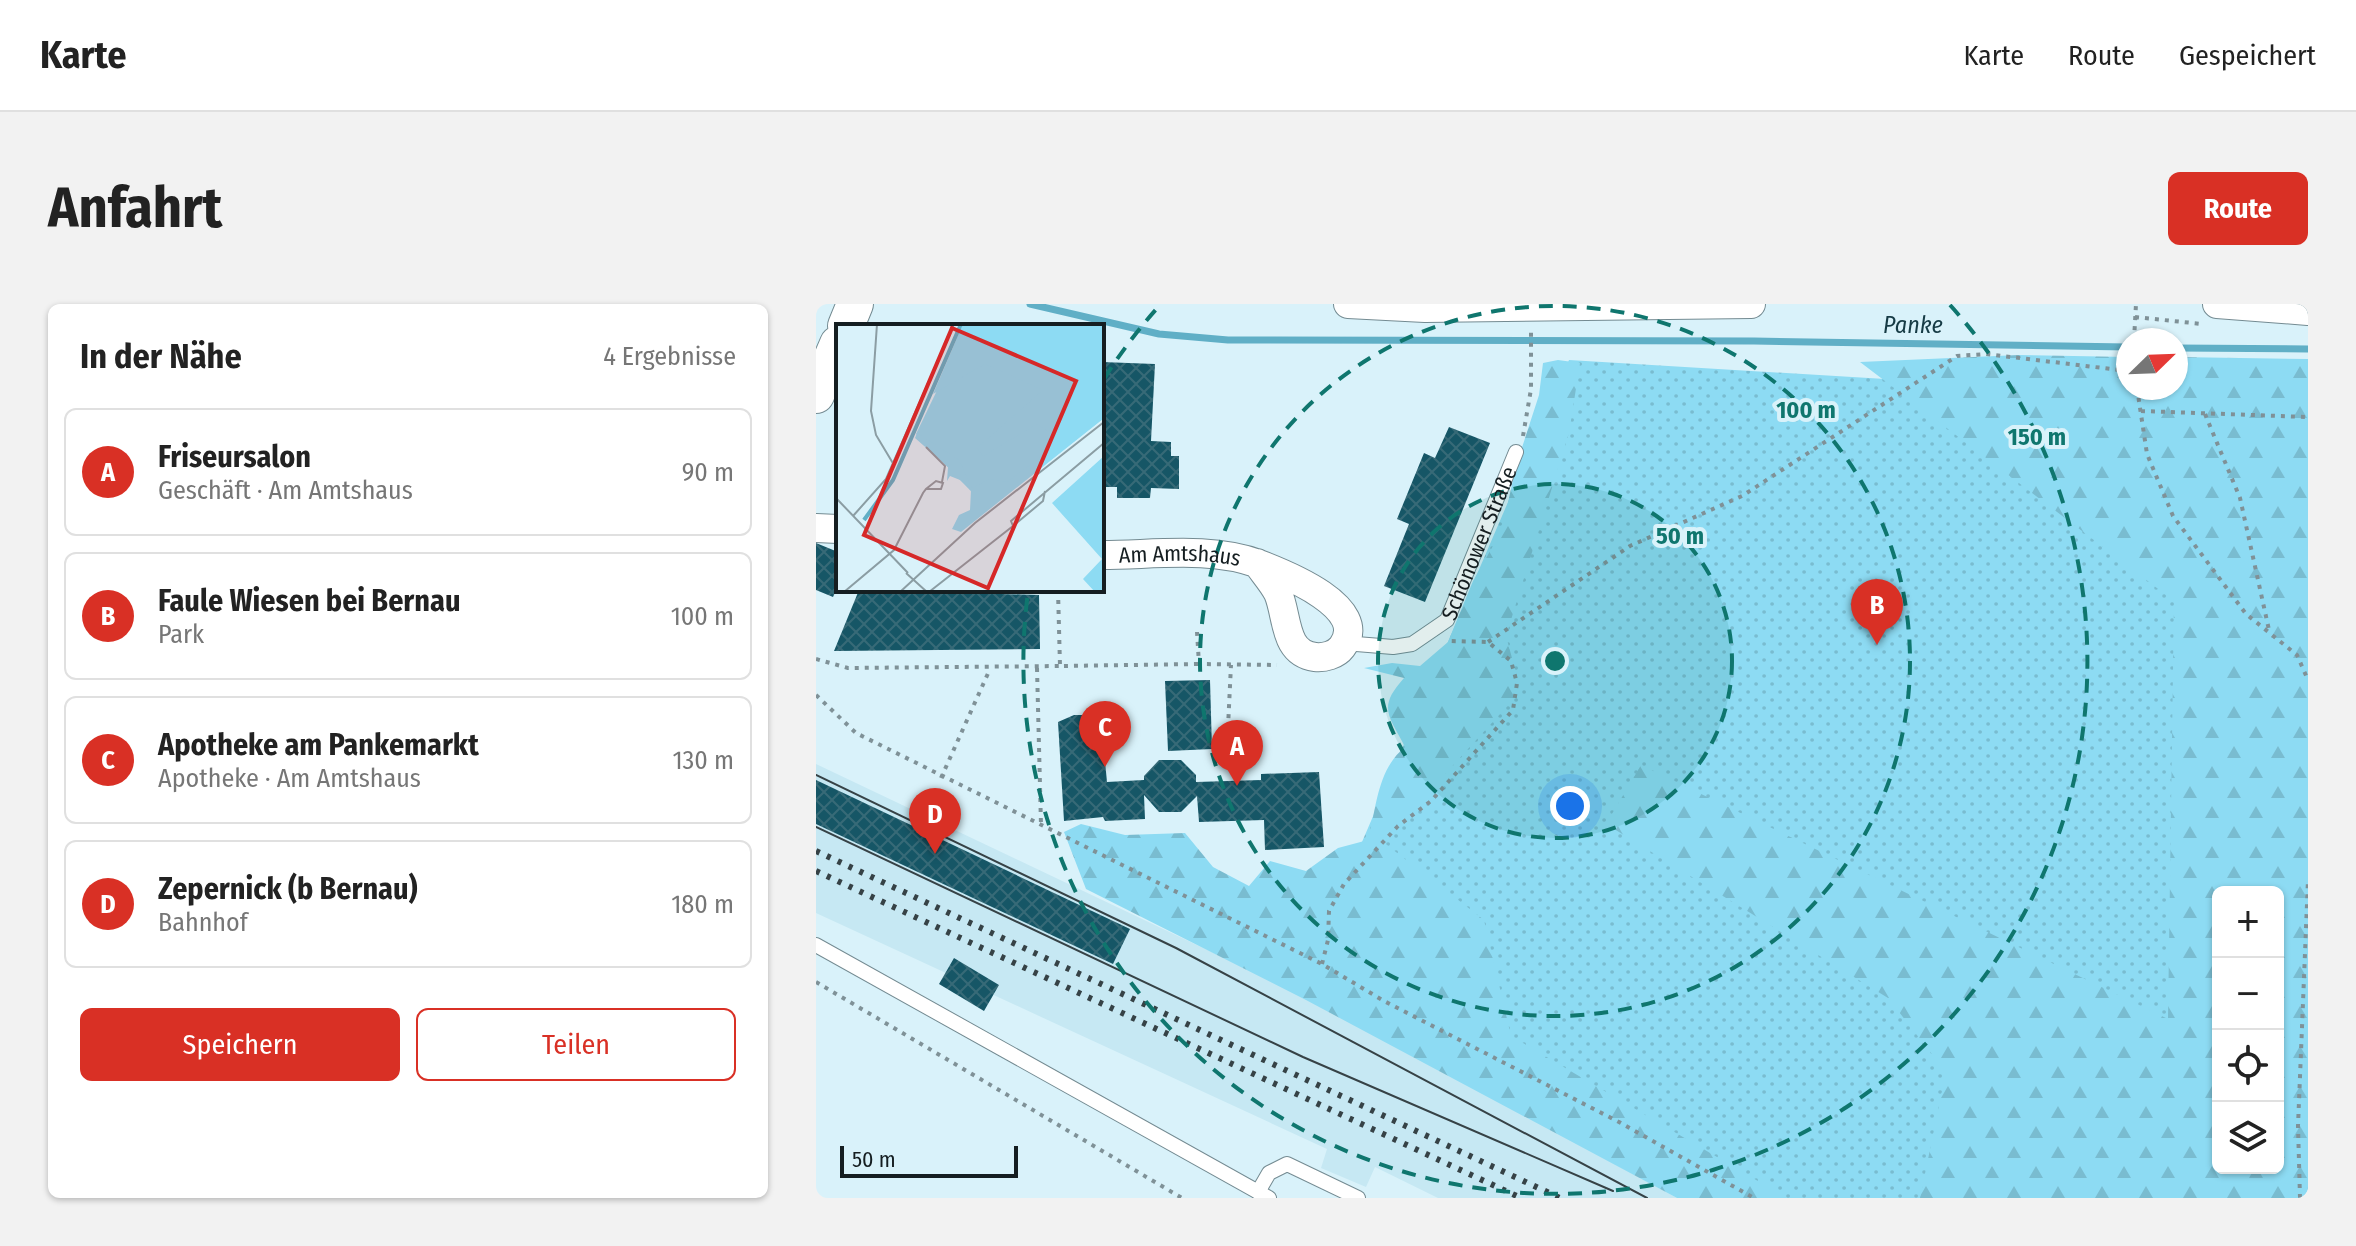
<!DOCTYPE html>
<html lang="de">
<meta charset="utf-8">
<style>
:root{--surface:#fff;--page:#f2f2f2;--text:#222;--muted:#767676;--line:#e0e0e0;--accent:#d93025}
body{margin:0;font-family:"Fira Sans Condensed",sans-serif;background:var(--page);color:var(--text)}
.controls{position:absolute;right:24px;bottom:24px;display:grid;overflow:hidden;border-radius:12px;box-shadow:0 2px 6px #0004}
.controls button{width:72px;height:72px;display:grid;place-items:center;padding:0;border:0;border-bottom:2px solid var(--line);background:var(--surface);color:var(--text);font:40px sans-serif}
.compass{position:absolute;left:1300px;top:24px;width:72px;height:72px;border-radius:50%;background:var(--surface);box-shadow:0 2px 6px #0004;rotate:67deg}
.scale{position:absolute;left:24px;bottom:20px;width:178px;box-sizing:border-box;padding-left:8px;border:4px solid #151e21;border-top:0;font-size:22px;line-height:28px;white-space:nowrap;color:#151e21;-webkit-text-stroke:6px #d9f2fa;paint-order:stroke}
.you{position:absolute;left:754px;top:502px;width:28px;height:28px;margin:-20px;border:6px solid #fff;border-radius:50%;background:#1a73e8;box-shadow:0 0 0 12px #1a73e833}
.badge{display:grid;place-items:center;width:52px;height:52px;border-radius:50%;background:var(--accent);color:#fff;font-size:26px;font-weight:700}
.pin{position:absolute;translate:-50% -66px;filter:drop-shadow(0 2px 4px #0008)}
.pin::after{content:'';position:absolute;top:42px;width:28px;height:24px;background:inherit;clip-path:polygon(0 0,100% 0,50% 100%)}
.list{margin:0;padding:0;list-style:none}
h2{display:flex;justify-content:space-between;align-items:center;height:104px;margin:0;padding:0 32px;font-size:34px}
h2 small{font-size:26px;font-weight:400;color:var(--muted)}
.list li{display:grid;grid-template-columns:52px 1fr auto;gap:24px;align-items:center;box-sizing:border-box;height:128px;margin:0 16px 16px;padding:0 16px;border:2px solid var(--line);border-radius:12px}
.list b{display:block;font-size:30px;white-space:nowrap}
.list p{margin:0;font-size:26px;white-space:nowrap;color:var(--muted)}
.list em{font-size:26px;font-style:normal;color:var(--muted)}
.actions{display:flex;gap:16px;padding:24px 32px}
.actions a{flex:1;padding:18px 0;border:2px solid var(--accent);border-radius:12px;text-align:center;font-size:28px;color:var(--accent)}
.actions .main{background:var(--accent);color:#fff}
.icon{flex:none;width:44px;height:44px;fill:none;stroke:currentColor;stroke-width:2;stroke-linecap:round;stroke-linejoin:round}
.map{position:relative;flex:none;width:1492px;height:894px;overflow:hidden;border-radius:12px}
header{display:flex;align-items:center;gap:48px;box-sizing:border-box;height:112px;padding:0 40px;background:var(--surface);border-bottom:2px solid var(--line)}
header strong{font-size:38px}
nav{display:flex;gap:44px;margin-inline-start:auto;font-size:28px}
.intro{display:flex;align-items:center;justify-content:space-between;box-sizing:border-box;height:192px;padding:0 48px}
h1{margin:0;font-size:56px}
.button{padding:20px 36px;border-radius:12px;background:var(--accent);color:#fff;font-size:28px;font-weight:700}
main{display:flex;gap:48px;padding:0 48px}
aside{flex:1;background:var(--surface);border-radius:12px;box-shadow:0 2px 6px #0004}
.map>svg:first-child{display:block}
.built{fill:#c6e8f3}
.grass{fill:url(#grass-dots);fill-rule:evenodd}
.forest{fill:url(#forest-firs);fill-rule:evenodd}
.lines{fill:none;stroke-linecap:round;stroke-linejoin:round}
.stream{stroke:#60afc6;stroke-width:7}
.building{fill:url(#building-cross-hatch)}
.service-casing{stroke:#748b92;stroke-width:16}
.minor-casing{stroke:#748b92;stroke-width:30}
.tertiary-casing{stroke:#748b92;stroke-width:38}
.path{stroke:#7f9197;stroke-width:4;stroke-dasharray:4 6;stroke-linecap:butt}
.service{stroke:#fff;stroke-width:14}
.minor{stroke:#fff;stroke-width:28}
.tertiary{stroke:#fff;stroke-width:36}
.tram{stroke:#364246;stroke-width:2}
.rail{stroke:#364246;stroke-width:6;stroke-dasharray:4 8;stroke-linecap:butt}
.ring{fill:none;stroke:#0f766e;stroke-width:4;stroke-dasharray:14 10}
.labels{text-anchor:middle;stroke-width:8;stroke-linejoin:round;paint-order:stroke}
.street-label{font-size:22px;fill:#151e21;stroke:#d9f2fa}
.water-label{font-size:24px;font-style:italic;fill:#163b45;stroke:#d9f2fa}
.inset-river{fill:none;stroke:#60afc6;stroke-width:4}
.inset-road{fill:none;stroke:#8b9da3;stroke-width:2}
.view{fill:#d62828;fill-opacity:0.15;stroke:#d62828;stroke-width:4}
.inset-edge{fill:none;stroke:#151e21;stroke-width:4}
.centre{fill:#0f766e;stroke:#d9f2fa;stroke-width:4}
.ring-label{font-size:24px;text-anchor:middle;font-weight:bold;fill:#0f766e;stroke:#d9f2fa;stroke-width:8;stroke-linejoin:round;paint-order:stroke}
</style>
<header>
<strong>Karte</strong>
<nav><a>Karte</a><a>Route</a><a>Gespeichert</a></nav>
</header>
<div class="intro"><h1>Anfahrt</h1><a class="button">Route</a></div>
<main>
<aside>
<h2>In der Nähe<small>4 Ergebnisse</small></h2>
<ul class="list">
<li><span class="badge">A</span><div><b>Friseursalon</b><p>Geschäft · Am Amtshaus</p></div><em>90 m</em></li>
<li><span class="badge">B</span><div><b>Faule Wiesen bei Bernau</b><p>Park</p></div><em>100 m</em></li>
<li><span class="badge">C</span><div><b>Apotheke am Pankemarkt</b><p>Apotheke · Am Amtshaus</p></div><em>130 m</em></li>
<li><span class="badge">D</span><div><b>Zepernick (b Bernau)</b><p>Bahnhof</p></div><em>180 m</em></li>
</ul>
<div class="actions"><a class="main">Speichern</a><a>Teilen</a></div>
</aside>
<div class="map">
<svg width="1492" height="894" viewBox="0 0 1492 894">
<defs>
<pattern id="grass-dots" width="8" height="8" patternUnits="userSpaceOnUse" patternTransform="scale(2)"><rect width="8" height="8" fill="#8ddbf3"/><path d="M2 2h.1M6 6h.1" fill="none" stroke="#79bcd0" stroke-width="1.8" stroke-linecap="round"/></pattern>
<pattern id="forest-firs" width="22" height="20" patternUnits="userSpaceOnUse" patternTransform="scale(2)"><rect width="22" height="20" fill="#8ddbf3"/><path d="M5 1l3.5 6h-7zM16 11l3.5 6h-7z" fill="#79bcd0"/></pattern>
<pattern id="building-cross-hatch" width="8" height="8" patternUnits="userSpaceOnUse" patternTransform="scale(2)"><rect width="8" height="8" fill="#165666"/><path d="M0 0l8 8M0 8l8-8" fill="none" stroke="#376a77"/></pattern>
</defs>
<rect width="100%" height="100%" fill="#d9f2fa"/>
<path class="built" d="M0 460 505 700 861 894H622L559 863 550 883 505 864 511 845 0 609Z"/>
<path class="grass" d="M753 56 1316 90 1492 94V894H875L482 687ZM1402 588H1462V864H1402Z"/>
<path class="forest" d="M1203 51 1312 53V84H1360V53L1492 55V894H1104L1130 768 1072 694 790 520 825 461 1352 715 1358 297 1044 58ZM1462 588V864H1402V588Z
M742 56 764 59 753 129 690 332 705 387 567 538 668 616 695 732 971 894H861L490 696 270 585 248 528 265 520 309 531 369 529 397 563 433 582 454 557 490 567 522 544 552 536C561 502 561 466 589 443 573 411 561 404 588 374L548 364 576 359 604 362 632 338 657 277 686 226 700 162 723 91 727 59Z"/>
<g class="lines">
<path class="stream" d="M214 0 343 30 412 36 938 37 1312 43
M1360 44 1492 45"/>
</g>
<path class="building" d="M286 58 339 60 335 137 355 138V152H363V185L335 184 334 194H301V183H286Z
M633 123 674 139 609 298 568 282 593 220 581 215 608 149 619 154Z
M0 239 22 248V282L17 293 0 286Z
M43 286 223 291 224 345 18 347Z
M394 376 396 445 352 447 349 377Z
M258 411H275L285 416 291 478 328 476V472L343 456H365L380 471V478L445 476V470L503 468 508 543 449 546 448 516 383 518 381 492 365 508H343L328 491 329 515 289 517 287 513 248 517 242 418Z
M0 476 314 625 297 660 0 520Z
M138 654 183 681 168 707 123 680Z"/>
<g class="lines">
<defs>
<g id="service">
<path id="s1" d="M528 339 577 343 596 340 631 316 700 148"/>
<path d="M0 641 453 894"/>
<path d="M442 888 453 869 471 860 542 894"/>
</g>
<g id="minor">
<path d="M532 0 609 4 935 0"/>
<path d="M1401 0 1492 7"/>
<path d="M0 224 22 225"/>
<path id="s2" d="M286 251C337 251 395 242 443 260 469 270 556 304 526 343 520 351 508 354 499 353 467 349 472 312 462 289 457 279 448 269 441 259"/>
</g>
<path id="tertiary" d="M30 22 39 0
M0 91 22 40"/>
</defs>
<use href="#service" class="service-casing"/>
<use href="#minor" class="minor-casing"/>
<use href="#tertiary" class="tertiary-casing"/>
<path class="path" d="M1319 13 1386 20
M1318 36 1320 0
M1321 84 1331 150 1357 212 1430 310 1481 351 1492 376
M1325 107 1492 113
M1389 110 1424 194 1453 326
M707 132 715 85V26
M242 286 244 362 383 360
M381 328 383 360 461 361
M672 338 814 242 926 192 1141 52 1170 50 1312 67
M0 355 32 364 244 362
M221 364 225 521
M0 391 40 429 506 660 568 697 803 818 938 894
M411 444 415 361
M125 474 174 365
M506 660 512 636 513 607 528 580 582 522 615 497 697 406 701 379 695 357 672 338 635 337
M0 678 366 894
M1484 894 1482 822 1492 575"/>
<use href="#service" class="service"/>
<use href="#minor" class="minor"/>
<use href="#tertiary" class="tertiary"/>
<path class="tram" d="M0 471 360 644 831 894
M0 523 487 753 797 887"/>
<path class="rail" d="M0 547 744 894
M0 567 705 894"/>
</g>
<circle cx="739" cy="357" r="177" fill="#0f766e" fill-opacity=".12"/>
<g class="ring">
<circle cx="739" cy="357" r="177"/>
<circle cx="739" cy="357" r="355"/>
<path d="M288 75A532 532 0 0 1 344 1M1134 1A532 532 0 1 1 212 288"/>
</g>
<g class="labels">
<g class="street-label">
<text dy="8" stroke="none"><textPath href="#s1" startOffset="194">Schönower Straße</textPath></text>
<text dy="8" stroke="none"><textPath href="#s2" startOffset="78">Am Amtshaus</textPath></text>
</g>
<g class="water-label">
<text x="1097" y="29">Panke</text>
</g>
</g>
<g transform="translate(20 20)">
<rect width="268" height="268" fill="#d9f2fa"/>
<path d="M133 0H268V94L152 185 80 110Z" fill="#8ddbf3"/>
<path d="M127 0H268V94L125 208 116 205 123 191 134 186 135 166 124 156 114 152 111 157 112 143 79 114 81 109 123 136 136 164 153 155 171 158 226 117 201 100 147 132 141 124 207 66 149 40 97 70Z" fill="#8ddbf3"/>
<path d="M268 132V268H259L247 255 266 235 216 179Z" fill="#8ddbf3"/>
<path class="inset-river" d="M28 196 57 156 125 0"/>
<path class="inset-road" d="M41 0 35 87 40 111 58 141M90 123 109 142 106 158M0 174 72 249M17 192 50 155 118 0M177 202 175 197 268 119M70 249 91 268M8 268 58 226 87 169 90 165 100 157 107 159 105 165H90M64 268 139 199 268 98M93 268 177 202 207 177 209 167"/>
<path class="view" d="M116 4 240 57 152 264 28 211Z"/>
<rect width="268" height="268" class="inset-edge"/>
</g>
<circle cx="739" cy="357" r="12" class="centre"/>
<g class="ring-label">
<text x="990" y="114">100 m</text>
<text x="1221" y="141">150 m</text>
<text x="864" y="240">50 m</text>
</g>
</svg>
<div class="controls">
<button>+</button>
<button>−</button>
<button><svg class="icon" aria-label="locate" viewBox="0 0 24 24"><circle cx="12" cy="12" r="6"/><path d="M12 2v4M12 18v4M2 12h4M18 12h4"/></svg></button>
<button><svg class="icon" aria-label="layers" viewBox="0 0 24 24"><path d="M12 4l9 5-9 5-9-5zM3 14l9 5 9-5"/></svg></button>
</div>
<svg class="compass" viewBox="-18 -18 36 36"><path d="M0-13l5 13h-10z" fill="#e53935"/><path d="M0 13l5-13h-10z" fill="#767676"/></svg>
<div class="scale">50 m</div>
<div class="you"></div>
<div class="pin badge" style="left:421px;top:482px">A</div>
<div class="pin badge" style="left:1061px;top:341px">B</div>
<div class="pin badge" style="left:289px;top:463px">C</div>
<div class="pin badge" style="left:119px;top:550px">D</div>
</div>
</main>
